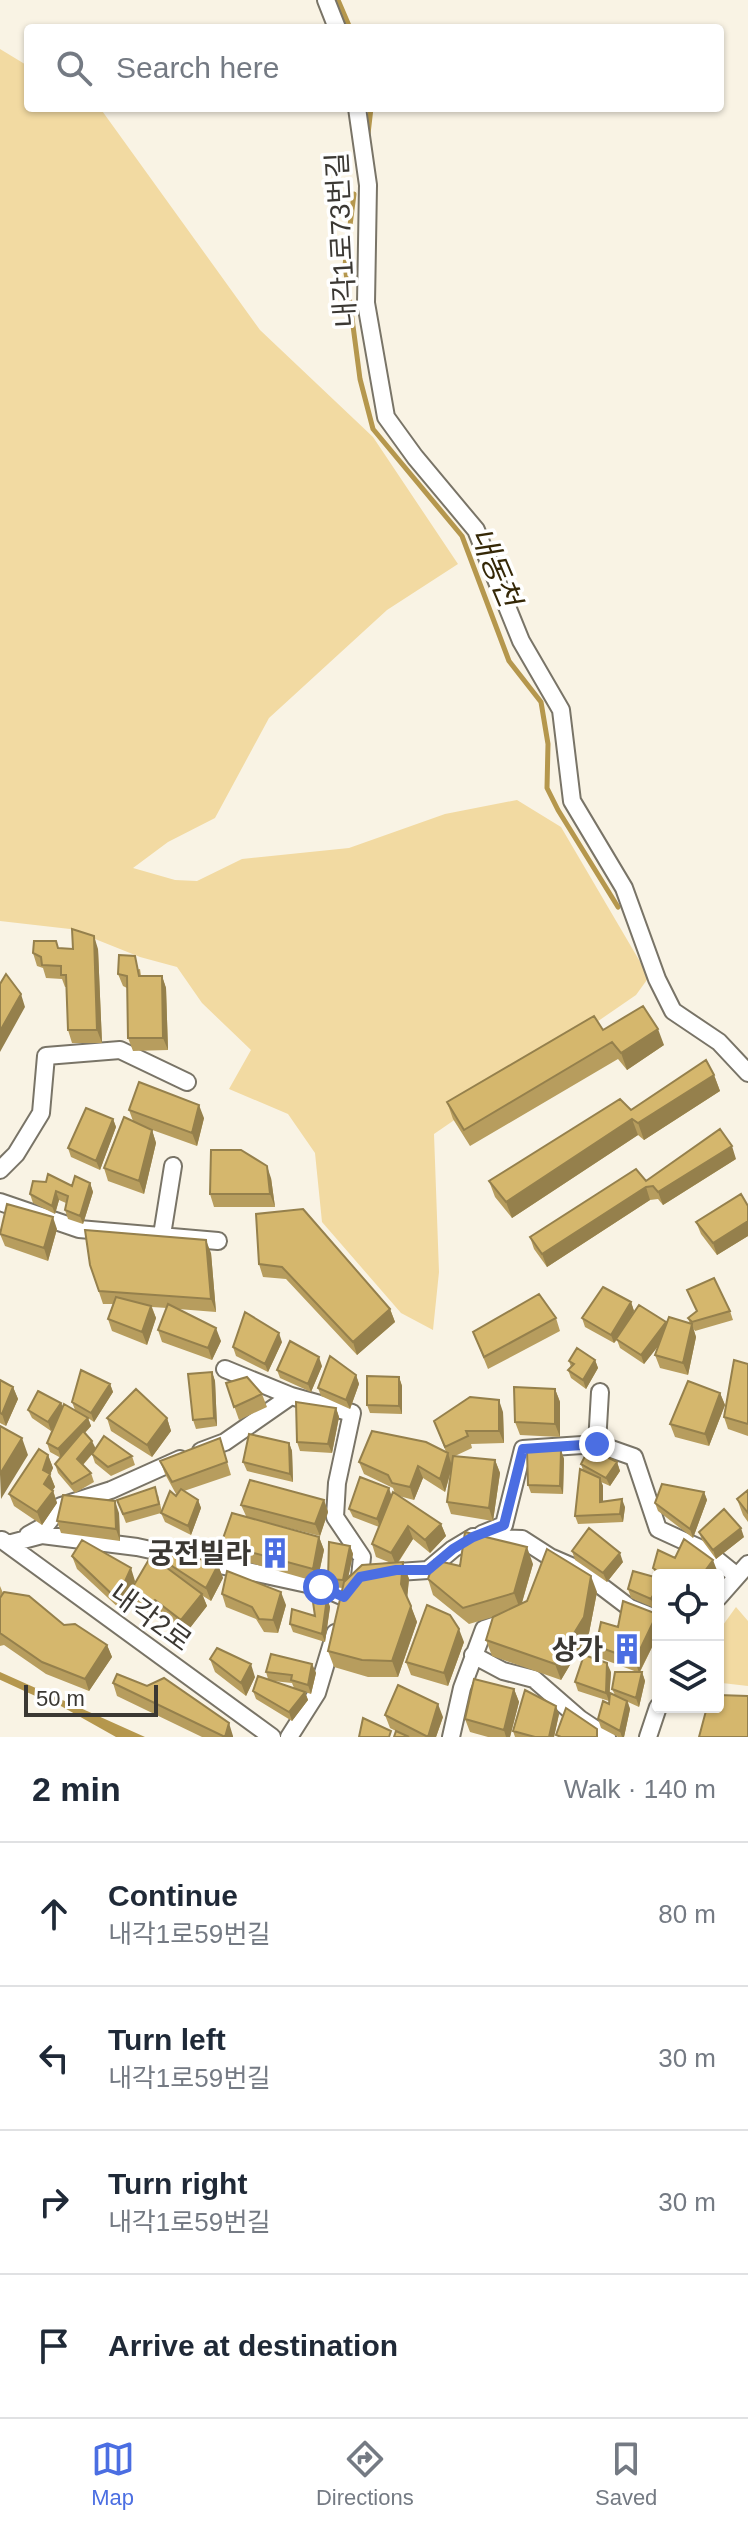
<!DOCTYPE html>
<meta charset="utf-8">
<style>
:root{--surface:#fff;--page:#f2f2f3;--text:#1f2937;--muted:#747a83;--line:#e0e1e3;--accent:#4b6ee2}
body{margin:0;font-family:Arial,"Noto Sans KR",sans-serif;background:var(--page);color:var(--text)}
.controls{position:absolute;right:24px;bottom:24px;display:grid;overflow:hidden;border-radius:8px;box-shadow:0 2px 6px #0004}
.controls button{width:72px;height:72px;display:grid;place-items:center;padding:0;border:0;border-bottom:2px solid var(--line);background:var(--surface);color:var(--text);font:40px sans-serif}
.scale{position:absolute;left:24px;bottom:20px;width:134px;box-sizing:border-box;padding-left:8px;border:4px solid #3b3833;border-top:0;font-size:22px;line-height:28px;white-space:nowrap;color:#3b3833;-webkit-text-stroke:6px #fff;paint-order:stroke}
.stop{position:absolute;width:24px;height:24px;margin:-18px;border:6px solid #4b6ee2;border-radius:50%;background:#fff}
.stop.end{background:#4b6ee2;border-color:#fff;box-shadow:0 2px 8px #0008}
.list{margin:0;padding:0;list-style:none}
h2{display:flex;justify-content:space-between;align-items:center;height:104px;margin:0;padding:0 32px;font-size:34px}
h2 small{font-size:26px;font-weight:400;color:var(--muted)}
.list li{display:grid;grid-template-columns:52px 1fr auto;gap:24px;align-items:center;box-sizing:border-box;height:144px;padding:0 32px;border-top:2px solid var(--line)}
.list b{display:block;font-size:30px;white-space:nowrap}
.list p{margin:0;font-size:26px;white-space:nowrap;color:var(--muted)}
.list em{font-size:26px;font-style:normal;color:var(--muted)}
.icon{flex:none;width:44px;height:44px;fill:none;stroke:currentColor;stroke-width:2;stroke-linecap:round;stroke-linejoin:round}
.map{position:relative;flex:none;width:748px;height:1737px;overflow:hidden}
.search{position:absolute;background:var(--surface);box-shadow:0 2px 6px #0004;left:24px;right:24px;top:24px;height:88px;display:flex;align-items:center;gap:20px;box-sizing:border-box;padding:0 28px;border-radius:8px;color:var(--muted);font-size:30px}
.sheet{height:680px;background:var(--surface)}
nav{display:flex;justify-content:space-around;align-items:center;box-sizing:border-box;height:112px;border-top:2px solid var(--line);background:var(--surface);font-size:22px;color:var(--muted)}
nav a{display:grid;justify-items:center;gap:4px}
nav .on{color:var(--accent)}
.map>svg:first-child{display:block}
.green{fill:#f2daa2}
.water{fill:#b5974d}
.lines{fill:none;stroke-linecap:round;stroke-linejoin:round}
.stream{stroke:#b5974d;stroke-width:5}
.minor-casing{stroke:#797467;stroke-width:20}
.minor{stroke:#fff;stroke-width:16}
.wall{fill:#b79d5e;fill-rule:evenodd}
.shaded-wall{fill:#95804c}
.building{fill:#d5b76d;stroke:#95804c;stroke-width:2}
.route{stroke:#4b6ee2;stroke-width:10}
.labels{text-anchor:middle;stroke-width:7;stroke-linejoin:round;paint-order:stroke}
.street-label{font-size:28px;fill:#3b3833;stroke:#fff}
.poi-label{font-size:28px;font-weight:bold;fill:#3b3833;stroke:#fff;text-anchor:end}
.water-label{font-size:30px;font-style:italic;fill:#352807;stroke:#fff}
</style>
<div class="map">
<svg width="748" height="1737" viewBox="0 0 748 1737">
<rect width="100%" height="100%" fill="#f9f3e4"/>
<path class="green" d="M0 49 28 66V108H100L260 330 373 437 458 564 387 610 269 718 215 818 168 842 133 868 175 880 197 881 242 859 349 848 445 814 517 800 561 827 649 977 636 995 434 1134 439 1272 433 1330 401 1313 322 1222 315 1153 288 1114 229 1089 251 1050 202 1003 177 967 140 957 70 929 0 921Z
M736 1607 748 1621V1686L722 1683 718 1680V1632Z"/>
<path class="water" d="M0 1672 145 1737H116L52 1701 0 1677Z"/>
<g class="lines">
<path class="stream" d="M338 0 350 28
M368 134 371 108
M354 194 345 265 360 379 373 429 462 536 509 661 541 702 548 744 547 788 558 810 618 907
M0 1677 50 1700"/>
<defs>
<path id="minor" d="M326 0 337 28
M357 108 368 185 366 303 386 417 415 457 476 530 521 641 561 710 572 801 624 888 657 979 673 1011 719 1042 748 1073
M0 1170 16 1154 41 1113 46 1056 120 1050 187 1082
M0 1202 79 1229 218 1241
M162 1235 173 1166
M225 1369 291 1396 352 1413 337 1483 335 1517 362 1557 360 1577
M600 1392 597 1444 634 1457 658 1529 706 1551 737 1576
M201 1451 225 1442 291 1396
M482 1534 504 1525 523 1449 597 1444
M28 1535 46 1525 61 1506 111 1490 180 1459
M2 1540 272 1737
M8 1544 42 1535 137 1547 321 1587 344 1597 355 1583
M383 1573 428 1570 453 1549 473 1537 522 1539 550 1557 580 1570 630 1608 658 1619
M718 1598 748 1564
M473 1655 503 1671 534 1679 580 1719 607 1737
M289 1737 317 1693 335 1633
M451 1737 462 1688 484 1629 508 1621
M648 1737 658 1707"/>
</defs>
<use href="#minor" class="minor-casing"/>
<use href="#minor" class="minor"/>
</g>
<path class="wall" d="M59 948 98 949 102 1043H72L68 1030 66 987H65L62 979 46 978 43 968 37 966 33 953Z
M140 969 141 976H162L166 988 168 1050 133 1051 128 1038 127 988 123 986 118 974Z
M603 1030 664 1045 627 1070 618 1059 470 1146 453 1119 447 1102Z
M714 1075 720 1091 644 1140 638 1135 512 1218 495 1197 489 1181 631 1110Z
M129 1110 204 1118 197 1146 144 1127 152 1130 156 1143 144 1194 108 1181 104 1168 133 1121Z
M113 1119 116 1127 100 1170 71 1157 68 1148Z
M736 1159 663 1205 658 1199 650 1200 547 1267 534 1249 530 1237 646 1181Z
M271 1178 275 1207H214L210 1194Z
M90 1183 93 1192 83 1224 68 1219 65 1210 66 1203 59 1200 55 1214 33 1203 30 1194Z
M748 1206V1236L717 1255 701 1234 696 1222Z
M256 1214 390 1309 395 1322 357 1355 286 1279 263 1277 259 1264Z
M57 1229 48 1261 5 1246 0 1234Z
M211 1253 216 1312 178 1309 221 1341 212 1360 162 1342 158 1330 167 1308 152 1307 156 1318 147 1345 112 1331 108 1319 113 1304H103L90 1265Z
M687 1290 730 1311 733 1320 695 1331 693 1328 696 1337 688 1375 660 1368 655 1355 659 1345 644 1364 620 1348 617 1340 614 1343 585 1327 582 1318 631 1302 634 1311 623 1329 666 1322 690 1324 688 1318 697 1311Z
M556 1318 560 1331 488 1369 473 1332Z
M282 1342 268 1372 236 1356 233 1347Z
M595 1360 598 1368 586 1389 571 1378 568 1370 571 1367 569 1361Z
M748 1364V1436L728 1429 724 1417Z
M322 1366 311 1392 280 1378 277 1370Z
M212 1372 215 1381 217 1426 196 1429 193 1420Z
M356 1375 359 1384 350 1409 321 1396 318 1388Z
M399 1377 402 1386V1414L370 1413 367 1405Z
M0 1380 13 1387 18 1399 6 1426 0 1423Z
M226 1383 262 1394 267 1407 239 1420Z
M110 1384 113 1392 94 1422 88 1418 91 1426 85 1433 95 1449 132 1456 135 1465 111 1476 95 1463 92 1454 94 1452 83 1465 91 1473 94 1482 75 1493 58 1473 55 1464 61 1458 50 1452 47 1443 55 1426 51 1431 32 1418 28 1410 61 1403 63 1407 75 1410 72 1402Z
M555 1389 560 1402V1437L520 1435 515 1422Z
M720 1393 725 1405 709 1446 675 1437 670 1424Z
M336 1408 339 1417 332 1453 300 1451 297 1442Z
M503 1412 504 1443 471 1444 472 1448 455 1456 495 1460 500 1473 493 1521 451 1514 447 1502 451 1471 445 1492 423 1478 414 1500 399 1496 441 1524 446 1536 430 1553 413 1539 398 1563 403 1562 409 1579 407 1597 417 1622 398 1677H368L334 1667 328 1651 343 1588 331 1587 328 1579 350 1546 353 1554 348 1578 391 1563 376 1557 372 1544 379 1527 353 1517 349 1509 395 1494 393 1488 364 1474 359 1462 446 1452 434 1421Z
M107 1418H167L171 1431 152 1457 111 1431Z
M220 1438 231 1475 184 1491 198 1500 201 1508 191 1535 165 1522 161 1513 126 1523 117 1500 158 1495 162 1512 178 1494H176L165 1474 160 1461Z
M289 1443 292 1451 293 1482 247 1471 243 1462Z
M561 1450 564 1459 563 1494 531 1493 528 1485Z
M48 1455 53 1468 50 1474 55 1487 53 1490 57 1503 42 1525 14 1506 9 1494Z
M617 1462 620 1471 610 1486 601 1482 603 1486V1502L625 1507 623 1522 578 1524 575 1516 583 1470 581 1464Z
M748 1490V1522L743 1515 737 1499Z
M704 1492 707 1500 693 1538 658 1511 655 1503Z
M324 1500 328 1512 320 1536 269 1523 319 1537 324 1550 317 1582 226 1556 221 1544 246 1516 241 1505Z
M119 1513 120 1541 61 1533 57 1521Z
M699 1532 744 1537 716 1559 702 1540Z
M572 1551 623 1562 607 1582 575 1560Z
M155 1555 218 1565 223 1578 211 1601 203 1596 207 1606 186 1633 159 1613 154 1617 136 1602 131 1590 157 1561Z
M72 1556 135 1581 122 1611 77 1569Z
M675 1558 718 1573 716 1575H658V1601L654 1608 631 1598 628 1589 657 1578 653 1568Z
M533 1564 522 1603 597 1592 589 1633 561 1680 492 1656 486 1640 493 1617 469 1624 433 1595 428 1579 460 1566Z
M0 1586 3 1593 64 1625 107 1645 112 1657 89 1691 46 1674 4 1645 0 1646Z
M222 1594 286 1605 278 1633 264 1632 256 1619 226 1607Z
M327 1598 330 1607 325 1642 293 1632 290 1624 315 1616Z
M657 1614 658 1635 640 1672H642L645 1681 639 1707 628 1702 630 1709 624 1737H618L601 1728 598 1719 609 1704V1701L578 1691 575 1682 611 1672 609 1700 615 1695 612 1689 637 1672 600 1658 596 1646 618 1627Z
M464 1642 448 1686 411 1675 406 1662Z
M210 1659 255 1677 246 1696 215 1672Z
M312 1664 316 1673 311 1694 305 1692 308 1700 292 1721 256 1699 253 1691 268 1679 266 1672ZM273 1681 292 1683 294 1688Z
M113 1683 233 1736V1737H202L117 1696Z
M514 1689 519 1702 510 1737H488L470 1732 465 1719Z
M559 1714 554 1737H515L513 1731Z
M385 1715 443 1717 436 1737H394L396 1731 390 1728Z"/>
<path class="shaded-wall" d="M94 936 98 949 102 1043 97 1030Z
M162 976 166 988 168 1050 163 1038Z
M21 994 25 1007 0 1052V1031Z
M658 1029 664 1045 627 1070 621 1053Z
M714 1075 720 1091 644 1140 638 1123Z
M199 1105 204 1118 197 1146 192 1133Z
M113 1119 116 1127 100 1170 96 1161Z
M632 1119 638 1135 512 1218 506 1202Z
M152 1130 156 1143 144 1194 139 1181Z
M732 1146 736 1159 663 1205 658 1192Z
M267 1166 271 1178 275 1207 270 1194Z
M90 1183 93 1192 83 1224 80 1216Z
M646 1187 650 1200 547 1267 542 1254Z
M56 1191 59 1200 55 1214 52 1206Z
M53 1217 57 1229 48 1261 44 1248Z
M748 1221V1236L717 1255 713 1243Z
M206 1240 211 1253 216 1312 211 1299Z
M631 1302 634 1311 614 1343 611 1335Z
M151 1306 156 1318 147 1345 142 1332Z
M390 1309 395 1322 357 1355 353 1342Z
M666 1322 670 1331 644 1364 641 1355Z
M692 1324 696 1337 688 1375 683 1363Z
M216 1328 221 1341 212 1360 208 1348Z
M279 1333 282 1342 268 1372 265 1364Z
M319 1357 322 1366 311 1392 308 1384Z
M595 1360 598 1368 586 1389 583 1380Z
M212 1372 215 1381 217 1426 214 1418Z
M356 1375 359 1384 350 1409 346 1400Z
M399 1377 402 1386V1414L399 1406Z
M110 1384 113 1392 94 1422 91 1413Z
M13 1387 18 1399 6 1426 2 1414Z
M555 1389 560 1402V1437L555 1424Z
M720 1393 725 1405 709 1446 705 1434Z
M499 1400 503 1412 504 1443 499 1431Z
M61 1403 64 1411 51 1431 48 1422Z
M336 1408 339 1417 332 1453 328 1444Z
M88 1418 91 1426 61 1458 58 1449Z
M167 1418 171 1431 152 1457 147 1445Z
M22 1438 28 1455 1 1499 0 1474Z
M92 1441 96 1449 80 1468 77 1459Z
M289 1443 292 1451 293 1482 290 1474Z
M561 1450 564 1459 563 1494 560 1486Z
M448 1453 452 1466 445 1492 440 1479Z
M48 1455 53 1468 50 1475 55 1487 48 1496 44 1484 43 1470Z
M495 1460 500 1473 493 1521 489 1508Z
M617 1462 620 1471 610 1486 606 1478Z
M418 1466 423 1478 414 1500 410 1487Z
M600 1478 603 1486V1511L600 1502Z
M389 1488 392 1497 380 1527 377 1519Z
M53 1491 57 1503 42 1525 37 1512Z
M704 1492 707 1500 693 1538 690 1529Z
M622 1499 625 1507 623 1522 620 1514Z
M198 1500 201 1508 191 1535 188 1526Z
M324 1500 328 1512 320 1536 315 1524Z
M115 1501 119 1513 120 1541 116 1529Z
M441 1524 446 1536 430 1553 425 1540Z
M408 1526 413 1539 396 1565 391 1553Z
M741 1528 744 1537 716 1559 713 1550Z
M319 1537 324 1550 317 1582 313 1569Z
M350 1546 353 1554 346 1588 343 1580Z
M527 1547 533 1564 520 1609 514 1593Z
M620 1553 623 1562 607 1582 603 1573Z
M713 1560 718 1573 716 1575H702Z
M403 1562 409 1579 407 1600 401 1584Z
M218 1565 223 1578 211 1601 206 1588Z
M131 1568 135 1581 122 1611 117 1599Z
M591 1576 597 1592 589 1633 561 1680 555 1664Z
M658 1586V1601L654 1608 651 1599Z
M281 1592 286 1605 278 1633 273 1620Z
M202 1594 207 1606 186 1633 181 1620Z
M327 1598 330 1607 325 1642 322 1634Z
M155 1600 159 1613 154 1617 150 1604Z
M411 1606 417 1622 398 1677 392 1661Z
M657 1614 658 1635 639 1673 635 1660Z
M459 1629 464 1642 448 1686 444 1673Z
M107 1645 112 1657 89 1691 85 1679Z
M607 1663 611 1672 609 1701 606 1693Z
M251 1664 255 1677 246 1696 241 1683Z
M312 1664 316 1673 311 1694 308 1685Z
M642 1672 645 1681 639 1707 636 1698Z
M514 1689 519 1702 510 1737H506L504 1730Z
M305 1692 308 1700 292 1721 289 1712Z
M627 1701 630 1709 624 1737H622L620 1731Z
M438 1704 443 1717 436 1737H428Z
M556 1706 559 1714 554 1737H549Z
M229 1723 233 1736V1737H225Z"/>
<path class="building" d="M72 929 94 936 97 1030H68L66 975H61V966L42 965 41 957 33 953 34 941H56L58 948 73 949Z
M119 955 135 956 139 976H162L163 1038H128L127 976 118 974Z
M6 974 21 994 0 1031V984Z
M643 1006 658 1029 621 1053 612 1042 464 1130 447 1102 594 1016 603 1030Z
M706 1060 714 1075 638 1123 632 1119 506 1202 489 1181 620 1099 631 1110Z
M139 1082 199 1105 192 1133 129 1110Z
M86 1108 113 1119 96 1161 68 1148Z
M124 1117 152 1130 139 1181 104 1168Z
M720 1129 732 1146 658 1192 653 1186 646 1187 542 1254 530 1237 636 1169 646 1181Z
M211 1150H241L267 1166 270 1194H210Z
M48 1174 72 1186 75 1176 90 1183 80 1216 65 1210 68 1196 56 1191 52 1206 30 1194 33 1181 46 1182Z
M741 1194 748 1206V1221L713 1243 696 1222Z
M7 1204 53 1217 44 1248 0 1234Z
M303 1209 390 1309 353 1342 282 1267 259 1264 256 1214Z
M85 1230 206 1240 211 1299 99 1291 90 1265Z
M714 1278 730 1311 692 1322 688 1318 697 1311 687 1290Z
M603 1287 631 1302 611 1335 582 1318Z
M539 1294 556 1318 484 1357 473 1332Z
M116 1297 151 1306 142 1332 108 1319Z
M168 1304 216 1328 208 1348 158 1330Z
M639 1305 666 1322 641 1355 616 1339Z
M245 1312 279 1333 265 1364 233 1347Z
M669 1317 692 1324 683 1363 655 1355Z
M290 1341 319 1357 308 1384 277 1370Z
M577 1348 595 1360 583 1380 568 1370 574 1364 569 1361Z
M330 1356 356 1375 346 1400 318 1388Z
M734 1360 748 1364V1424L724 1417Z
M81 1370 110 1384 91 1413 72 1402Z
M212 1372 214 1418 193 1420 188 1374Z
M367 1376 399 1377V1406L367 1405Z
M247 1377 262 1394 234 1407 226 1383Z
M0 1380 13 1387 2 1414 0 1413Z
M688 1381 720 1393 705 1434 670 1424Z
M514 1387 555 1389V1424L515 1422Z
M136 1389 167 1418 147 1445 107 1418Z
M38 1391 61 1403 48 1422 28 1410Z
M470 1397 499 1400V1431H466L468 1436 445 1447 434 1421Z
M296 1402 336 1408 328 1444 297 1442Z
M64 1404 88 1418 58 1449 47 1443Z
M0 1426 22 1438 0 1474Z
M83 1431 92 1441 77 1459 91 1473 72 1484 55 1464Z
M372 1431 426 1442 448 1453 440 1479 418 1466 410 1487 392 1483 388 1475 359 1462Z
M249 1434 289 1443 290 1474 243 1462Z
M104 1436 132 1456 108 1467 92 1454Z
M220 1438 227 1462 172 1482 160 1461Z
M589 1448 617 1462 606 1478 581 1464Z
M39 1449 48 1455 43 1470 50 1474 44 1484 53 1491 37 1512 9 1494Z
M561 1450 560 1486 528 1485 527 1451Z
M453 1456 495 1460 489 1508 447 1502Z
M580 1469 600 1478V1502L622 1499 620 1514 575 1516Z
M360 1477 389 1488 377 1519 349 1509Z
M250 1480 324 1500 315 1524 241 1505Z
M662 1484 704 1492 690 1529 655 1503Z
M155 1487 159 1504 123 1514 117 1500Z
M181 1489 198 1500 188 1526 161 1513 170 1491 176 1496Z
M748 1490V1513L737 1499Z
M393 1492 441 1524 425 1540 408 1526 391 1553 372 1544Z
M63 1495 115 1501 116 1529 57 1521Z
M724 1509 741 1528 713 1550 699 1532Z
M232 1513 319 1537 313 1569 221 1544Z
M589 1528 620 1553 603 1573 572 1551Z
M465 1532 527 1547 514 1593 463 1608 428 1579 434 1560 460 1566Z
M684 1539 713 1560 702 1575H664L653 1568 658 1550 675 1558Z
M82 1540 131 1568 117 1599 72 1556Z
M329 1542 350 1546 343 1580 328 1579Z
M160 1546 218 1565 206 1588 155 1555Z
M547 1549 591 1576 584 1617 555 1664 486 1640 493 1617 527 1601Z
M151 1556 202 1594 181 1620 155 1600 150 1604 131 1590Z
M403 1562 401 1584 411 1606 392 1661 362 1660 328 1651 344 1582 362 1565Z
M227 1571 281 1592 273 1620 259 1619 252 1607 222 1594Z
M633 1571 658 1578V1586L651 1599 628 1589Z
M4 1592 29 1596 64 1625 75 1624 107 1645 85 1679 42 1662 0 1633V1598Z
M312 1595 327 1598 322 1634 290 1624 292 1609 315 1616Z
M623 1601 657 1614 635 1660 596 1646 601 1622 618 1627Z
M427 1605 450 1615 459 1629 444 1673 406 1662Z
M217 1648 251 1664 241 1683 210 1659Z
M271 1654 312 1664 308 1685 291 1680 292 1675 266 1672Z
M584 1655 607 1663 606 1693 575 1682Z
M615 1672H642L636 1698 612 1689Z
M117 1674 147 1686 164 1678 229 1723 225 1737 113 1683Z
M258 1676 305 1692 289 1712 253 1691Z
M474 1679 514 1689 504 1730 465 1719Z
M398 1685 438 1704 428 1737 385 1715Z
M525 1690 556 1706 549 1737H535L513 1731Z
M610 1693 627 1701 620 1731 598 1719 603 1701 609 1704Z
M718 1695 748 1696V1737H699L707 1707H718Z
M566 1708 597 1729V1737H561L556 1735Z
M363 1718 391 1731 389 1737H359Z
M396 1731 409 1737H394Z"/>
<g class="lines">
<path class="route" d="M321 1587 344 1597 360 1577 396 1570H428L453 1549 473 1537 504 1525 523 1449 597 1444"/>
</g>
<defs>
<symbol id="building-bare" viewBox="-9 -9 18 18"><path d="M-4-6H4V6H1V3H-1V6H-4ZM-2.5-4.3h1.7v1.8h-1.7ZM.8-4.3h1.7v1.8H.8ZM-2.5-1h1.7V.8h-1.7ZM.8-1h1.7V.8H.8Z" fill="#4b6ee2" stroke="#fff" stroke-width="2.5" paint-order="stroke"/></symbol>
</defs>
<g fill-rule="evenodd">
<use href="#building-bare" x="253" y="1531" width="44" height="44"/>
<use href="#building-bare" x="605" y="1627" width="44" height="44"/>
</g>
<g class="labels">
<g class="street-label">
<text transform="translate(341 240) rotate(-93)" y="10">내각1로73번길</text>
<text transform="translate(151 1617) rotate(36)" y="10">내각2로</text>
</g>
<g class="poi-label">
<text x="251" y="1563">궁전빌라</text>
<text x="603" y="1659">상가</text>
</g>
<g class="water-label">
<text transform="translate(495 567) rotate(67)" y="10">내동천</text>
</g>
</g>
</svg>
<div class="controls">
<button><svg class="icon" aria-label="locate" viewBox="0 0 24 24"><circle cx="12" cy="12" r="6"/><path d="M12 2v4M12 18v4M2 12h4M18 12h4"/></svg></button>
<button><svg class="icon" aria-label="layers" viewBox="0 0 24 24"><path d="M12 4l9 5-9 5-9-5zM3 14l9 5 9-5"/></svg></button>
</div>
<div class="scale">50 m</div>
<div class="stop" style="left:321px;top:1587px"></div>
<div class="stop end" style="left:597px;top:1444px"></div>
<div class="search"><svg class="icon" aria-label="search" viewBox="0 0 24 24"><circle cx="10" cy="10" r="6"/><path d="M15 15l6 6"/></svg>Search here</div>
</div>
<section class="sheet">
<h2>2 min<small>Walk · 140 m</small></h2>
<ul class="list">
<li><svg class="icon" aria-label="ahead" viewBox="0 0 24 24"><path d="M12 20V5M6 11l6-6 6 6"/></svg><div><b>Continue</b><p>내각1로59번길</p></div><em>80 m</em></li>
<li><svg class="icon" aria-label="left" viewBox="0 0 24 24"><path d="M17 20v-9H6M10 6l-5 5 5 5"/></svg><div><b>Turn left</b><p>내각1로59번길</p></div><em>30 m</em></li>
<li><svg class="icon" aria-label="right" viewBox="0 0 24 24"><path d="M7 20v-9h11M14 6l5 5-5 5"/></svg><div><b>Turn right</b><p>내각1로59번길</p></div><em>30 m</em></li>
<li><svg class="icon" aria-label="arrive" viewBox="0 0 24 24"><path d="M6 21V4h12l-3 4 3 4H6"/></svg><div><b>Arrive at destination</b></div></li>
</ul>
</section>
<nav>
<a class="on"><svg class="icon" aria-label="map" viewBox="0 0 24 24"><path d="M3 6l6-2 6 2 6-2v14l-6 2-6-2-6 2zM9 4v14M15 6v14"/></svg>Map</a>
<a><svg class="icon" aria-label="directions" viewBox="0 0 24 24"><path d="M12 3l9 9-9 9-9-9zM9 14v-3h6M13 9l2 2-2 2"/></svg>Directions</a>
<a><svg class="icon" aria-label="saved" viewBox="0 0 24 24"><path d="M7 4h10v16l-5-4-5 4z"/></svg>Saved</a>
</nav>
